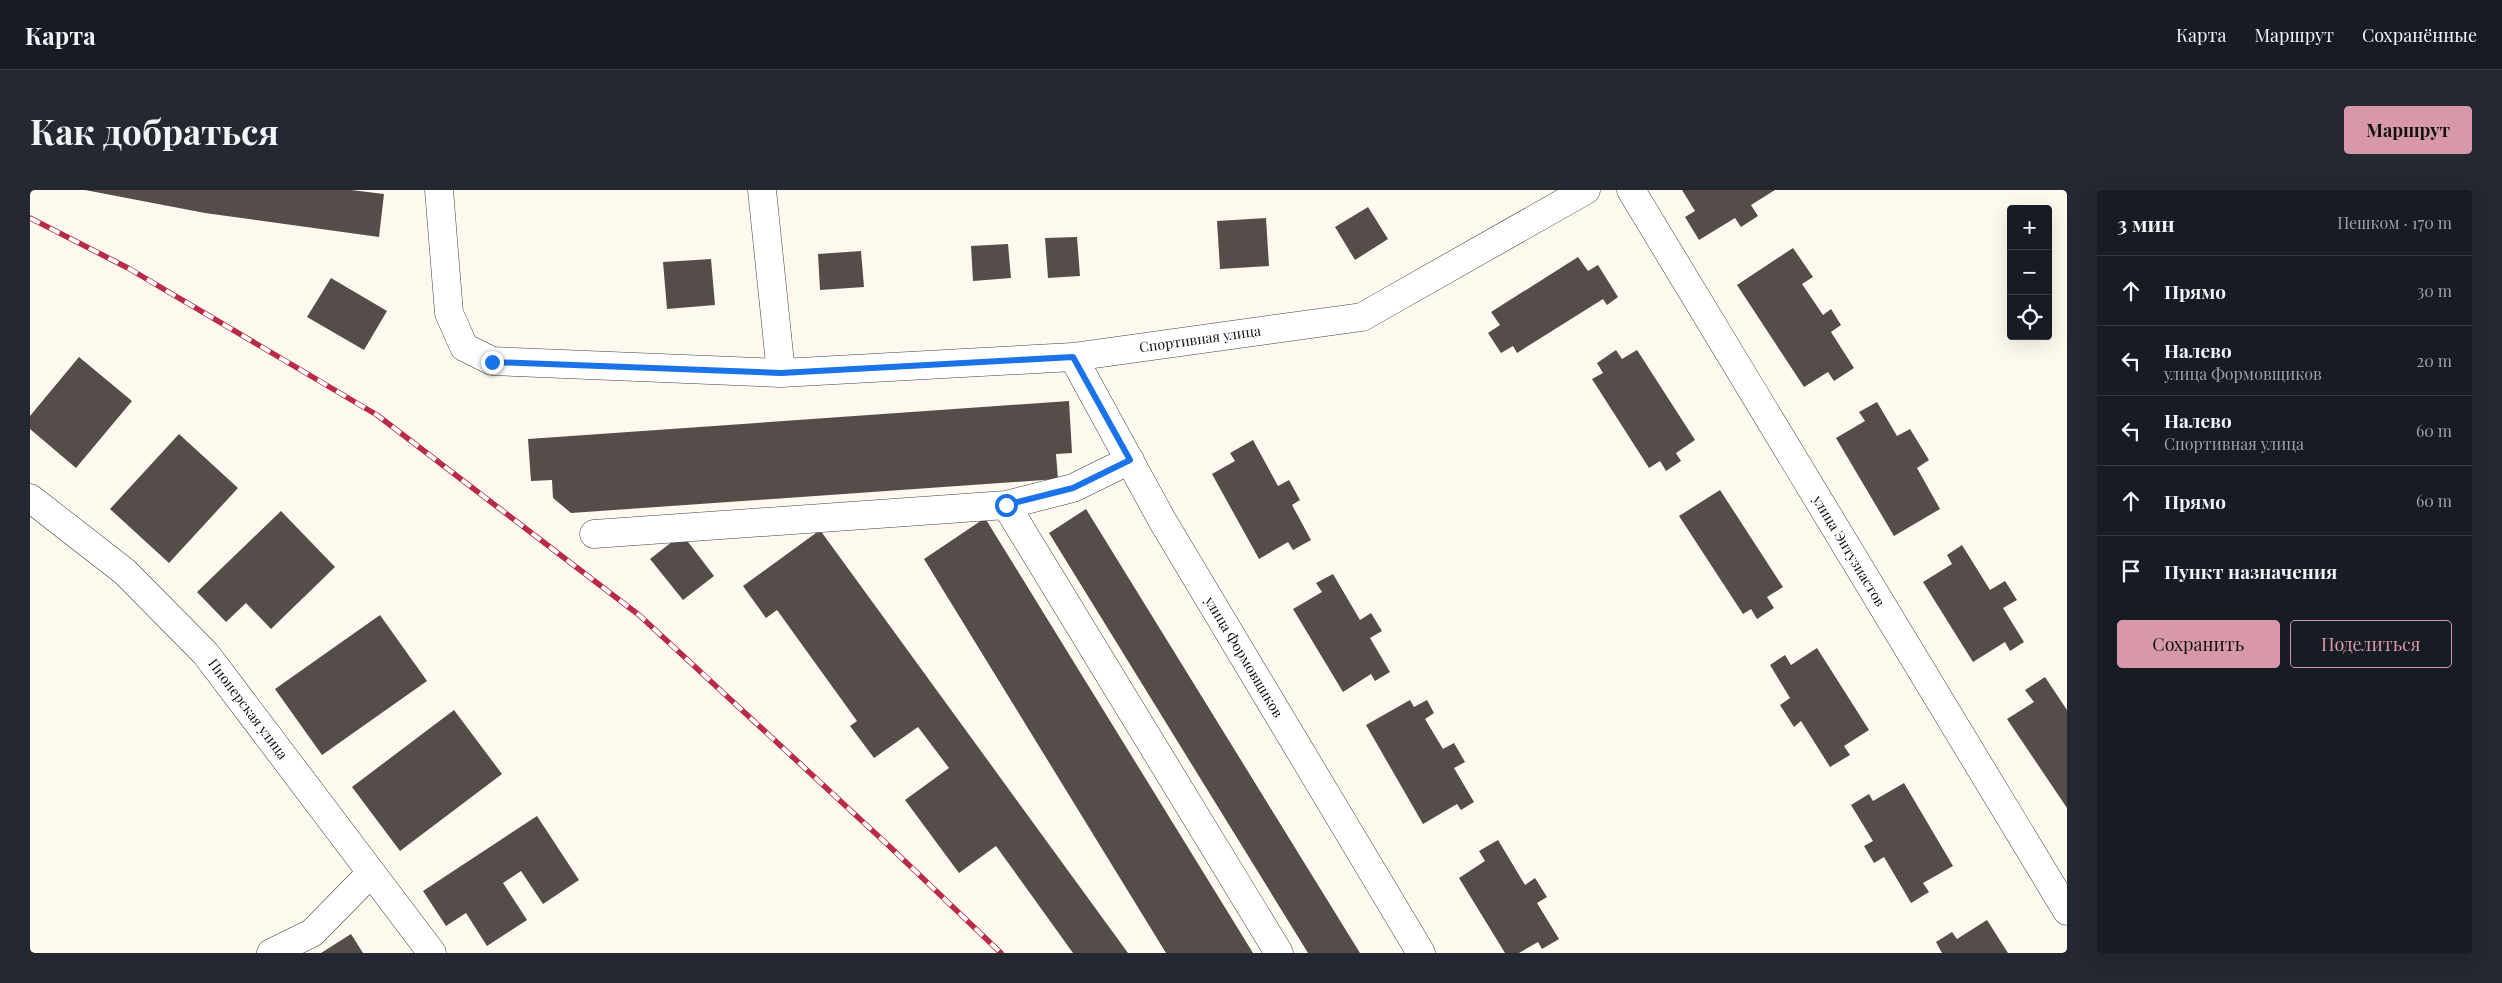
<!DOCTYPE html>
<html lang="ru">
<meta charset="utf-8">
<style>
:root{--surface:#171b24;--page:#242831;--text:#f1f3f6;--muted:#9ea1a6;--line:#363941;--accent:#d799a7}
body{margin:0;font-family:"Playfair Display",serif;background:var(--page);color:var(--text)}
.controls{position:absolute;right:15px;top:15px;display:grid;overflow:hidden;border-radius:5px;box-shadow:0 5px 20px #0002}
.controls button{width:45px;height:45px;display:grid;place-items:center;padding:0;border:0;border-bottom:1px solid var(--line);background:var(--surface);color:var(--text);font:25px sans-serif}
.stop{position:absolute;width:15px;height:15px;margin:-11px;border:4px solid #1a73e8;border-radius:50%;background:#fff}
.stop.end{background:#1a73e8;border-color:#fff;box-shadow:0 1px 5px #0008}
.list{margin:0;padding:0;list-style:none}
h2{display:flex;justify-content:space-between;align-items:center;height:65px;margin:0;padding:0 20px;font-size:21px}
h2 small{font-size:16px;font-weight:400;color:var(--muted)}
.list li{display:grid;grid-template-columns:32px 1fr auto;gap:15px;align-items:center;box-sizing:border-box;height:70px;padding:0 20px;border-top:1px solid var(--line)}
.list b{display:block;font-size:19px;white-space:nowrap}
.list p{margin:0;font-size:16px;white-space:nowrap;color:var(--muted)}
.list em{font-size:16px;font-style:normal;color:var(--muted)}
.actions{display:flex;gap:10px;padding:15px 20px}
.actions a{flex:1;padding:11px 0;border:1px solid var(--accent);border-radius:5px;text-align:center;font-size:18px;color:var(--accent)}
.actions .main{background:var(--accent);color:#111}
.icon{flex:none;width:28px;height:28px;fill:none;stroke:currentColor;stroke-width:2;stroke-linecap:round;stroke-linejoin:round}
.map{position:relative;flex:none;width:2037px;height:763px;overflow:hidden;border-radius:5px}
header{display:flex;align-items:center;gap:30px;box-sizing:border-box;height:70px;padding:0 25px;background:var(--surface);border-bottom:1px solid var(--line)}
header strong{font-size:24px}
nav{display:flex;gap:28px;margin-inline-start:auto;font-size:18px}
.intro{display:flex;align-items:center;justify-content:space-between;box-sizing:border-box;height:120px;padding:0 30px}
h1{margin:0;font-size:35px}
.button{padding:12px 22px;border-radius:5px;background:var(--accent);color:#111;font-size:18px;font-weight:700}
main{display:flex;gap:30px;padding:0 30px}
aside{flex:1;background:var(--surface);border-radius:5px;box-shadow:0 5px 20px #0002}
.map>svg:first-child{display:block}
.building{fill:#564d4b}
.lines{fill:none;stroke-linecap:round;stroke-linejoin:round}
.minor-casing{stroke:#414141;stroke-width:29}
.minor{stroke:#fff;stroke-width:28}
.rail-casing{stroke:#b82b46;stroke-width:5.5}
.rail{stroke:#fff;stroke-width:4;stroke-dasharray:11;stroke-linecap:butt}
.route{stroke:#1a73e8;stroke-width:6}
.labels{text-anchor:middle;stroke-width:5;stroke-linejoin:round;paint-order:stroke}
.street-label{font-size:14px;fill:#0e0e0e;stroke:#fff}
</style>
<header>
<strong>Карта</strong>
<nav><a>Карта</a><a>Маршрут</a><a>Сохранённые</a></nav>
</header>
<div class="intro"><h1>Как добраться</h1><a class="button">Маршрут</a></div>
<main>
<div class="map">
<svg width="2037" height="763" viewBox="0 0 2037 763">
<rect width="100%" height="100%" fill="#fef9ef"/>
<path class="building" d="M55 0H321L354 4 349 47 175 23Z
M1652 0H1745L1721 15 1728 26 1711 37 1705 28 1669 50 1655 27 1665 21Z
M1338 17 1358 49 1325 70 1305 37Z
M1236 28 1239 76 1190 79 1187 31Z
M1047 47 1050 86 1018 88 1015 48Z
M978 54 981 88 943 91 941 56Z
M1763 58 1783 87 1772 94 1793 125 1801 119 1811 135 1801 142 1824 178 1804 191 1798 182 1774 197 1707 95Z
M831 61 834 97 790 100 788 64Z
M1548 67 1558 81 1568 75 1588 107 1577 115 1573 109 1487 163 1483 156 1471 163 1458 143 1470 135 1461 122Z
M681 69 685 115 637 119 633 72Z
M301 88 357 121 334 160 277 127Z
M1586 160 1592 169 1607 160 1665 250 1646 263 1651 271 1636 281 1630 271 1619 278 1562 189 1573 183 1567 173Z
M49 167 102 211 46 278 0 239V226Z
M1039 211 1042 263 1026 264 1028 289 541 323 523 308 522 290 501 291 498 249Z
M1847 212 1867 246 1880 239 1899 270 1887 278 1910 319 1864 346 1806 248 1835 231 1829 222Z
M149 244 208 298 139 373 80 319Z
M1223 250 1248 296 1259 290 1270 310 1262 315 1281 350 1263 360 1258 352 1229 369 1182 284 1205 271 1200 263Z
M1690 300 1753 397 1737 407 1744 418 1727 429 1721 419 1713 424 1649 326Z
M1056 319 1330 763H1278L1019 343Z
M251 321 305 377 241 439 216 413 196 432 167 402Z
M955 328 1223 763H1136L894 369Z
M790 340 1098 763H1043L966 656 929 683 875 610 919 578 888 537 844 568 820 536 827 531 747 420 736 428 713 396Z
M652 344 684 386 653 410 620 369Z
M1932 355 1960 400 1975 391 1987 410 1973 418 1994 452 1980 461 1975 452 1943 472 1893 392 1922 374 1917 365Z
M1303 384 1330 430 1341 423 1352 441 1340 448 1360 482 1345 491 1341 484 1313 502 1263 419 1292 402 1286 393Z
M350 425 397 491 292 565 245 499Z
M1787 458 1839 540 1814 556 1820 565 1800 577 1771 531 1764 537 1750 515 1760 508 1740 475 1755 465 1761 475Z
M2015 487 2037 520V618L1977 529 2004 512 1995 500Z
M1380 510 1384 517 1397 510 1404 523 1395 529 1413 559 1424 553 1435 572 1424 578 1444 612 1431 620 1427 614 1393 634 1336 535Z
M424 520 472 584 370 661 322 597Z
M1874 593 1923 676 1893 693 1899 702 1881 713 1854 667 1844 673 1834 656 1843 651 1821 615 1839 604 1843 611Z
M507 626 549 690 513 714 491 681 473 693 497 730 457 756 436 723 416 736 393 701Z
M1468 650 1495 695 1505 688 1517 707 1507 713 1529 749 1512 759 1508 752 1489 763H1475L1429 688 1455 671 1449 661Z
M1957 730 1978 763H1912L1906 752 1922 742 1927 749Z
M321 744 333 763H291Z"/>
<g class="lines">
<defs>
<path id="minor" d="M409 0 419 123 434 157 462 171 751 183 1043 167 1332 127 1556 0
M732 0 751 183
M1601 0 2037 721
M1043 167 1132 330 1391 763
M0 308 95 382 176 464 402 763
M976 315 1249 763
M564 344 976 315 1043 298 1100 270
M241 763 282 743 341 683"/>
</defs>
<use href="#minor" class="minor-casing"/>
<use href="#minor" class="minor"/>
<defs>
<path id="rail" d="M0 28 98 78 347 225 609 425 858 655 971 763"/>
</defs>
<use href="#rail" class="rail-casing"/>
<use href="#rail" class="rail"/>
</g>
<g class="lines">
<path class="route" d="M462 172 751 183 1043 167 1100 270 1043 298 976 315"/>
</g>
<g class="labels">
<g class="street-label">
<text transform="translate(1170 149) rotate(-8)" y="5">Спортивная улица</text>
<text transform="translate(1819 361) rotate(59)" y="5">улица Энтузиастов</text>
<text transform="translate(1214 467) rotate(59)" y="5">улица Формовщиков</text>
<text transform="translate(218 519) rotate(53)" y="5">Пионерская улица</text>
</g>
</g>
</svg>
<div class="controls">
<button>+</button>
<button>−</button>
<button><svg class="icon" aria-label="locate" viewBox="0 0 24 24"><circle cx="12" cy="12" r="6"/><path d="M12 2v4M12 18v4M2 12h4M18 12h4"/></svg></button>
</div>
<div class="stop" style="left:976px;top:315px"></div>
<div class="stop end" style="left:462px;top:172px"></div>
</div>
<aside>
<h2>3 мин<small>Пешком · 170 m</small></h2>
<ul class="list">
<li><svg class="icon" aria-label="ahead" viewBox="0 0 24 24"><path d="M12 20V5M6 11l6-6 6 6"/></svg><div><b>Прямо</b></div><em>30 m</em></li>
<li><svg class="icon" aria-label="left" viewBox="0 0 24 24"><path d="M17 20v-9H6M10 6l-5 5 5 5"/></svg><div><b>Налево</b><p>улица Формовщиков</p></div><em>20 m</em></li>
<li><svg class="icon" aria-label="left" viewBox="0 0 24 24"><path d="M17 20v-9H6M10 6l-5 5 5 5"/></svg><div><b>Налево</b><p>Спортивная улица</p></div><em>60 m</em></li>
<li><svg class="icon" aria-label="ahead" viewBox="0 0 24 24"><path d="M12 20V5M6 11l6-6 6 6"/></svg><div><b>Прямо</b></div><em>60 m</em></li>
<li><svg class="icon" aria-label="arrive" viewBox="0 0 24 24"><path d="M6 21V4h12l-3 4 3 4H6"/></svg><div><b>Пункт назначения</b></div></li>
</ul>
<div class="actions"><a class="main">Сохранить</a><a>Поделиться</a></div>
</aside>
</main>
